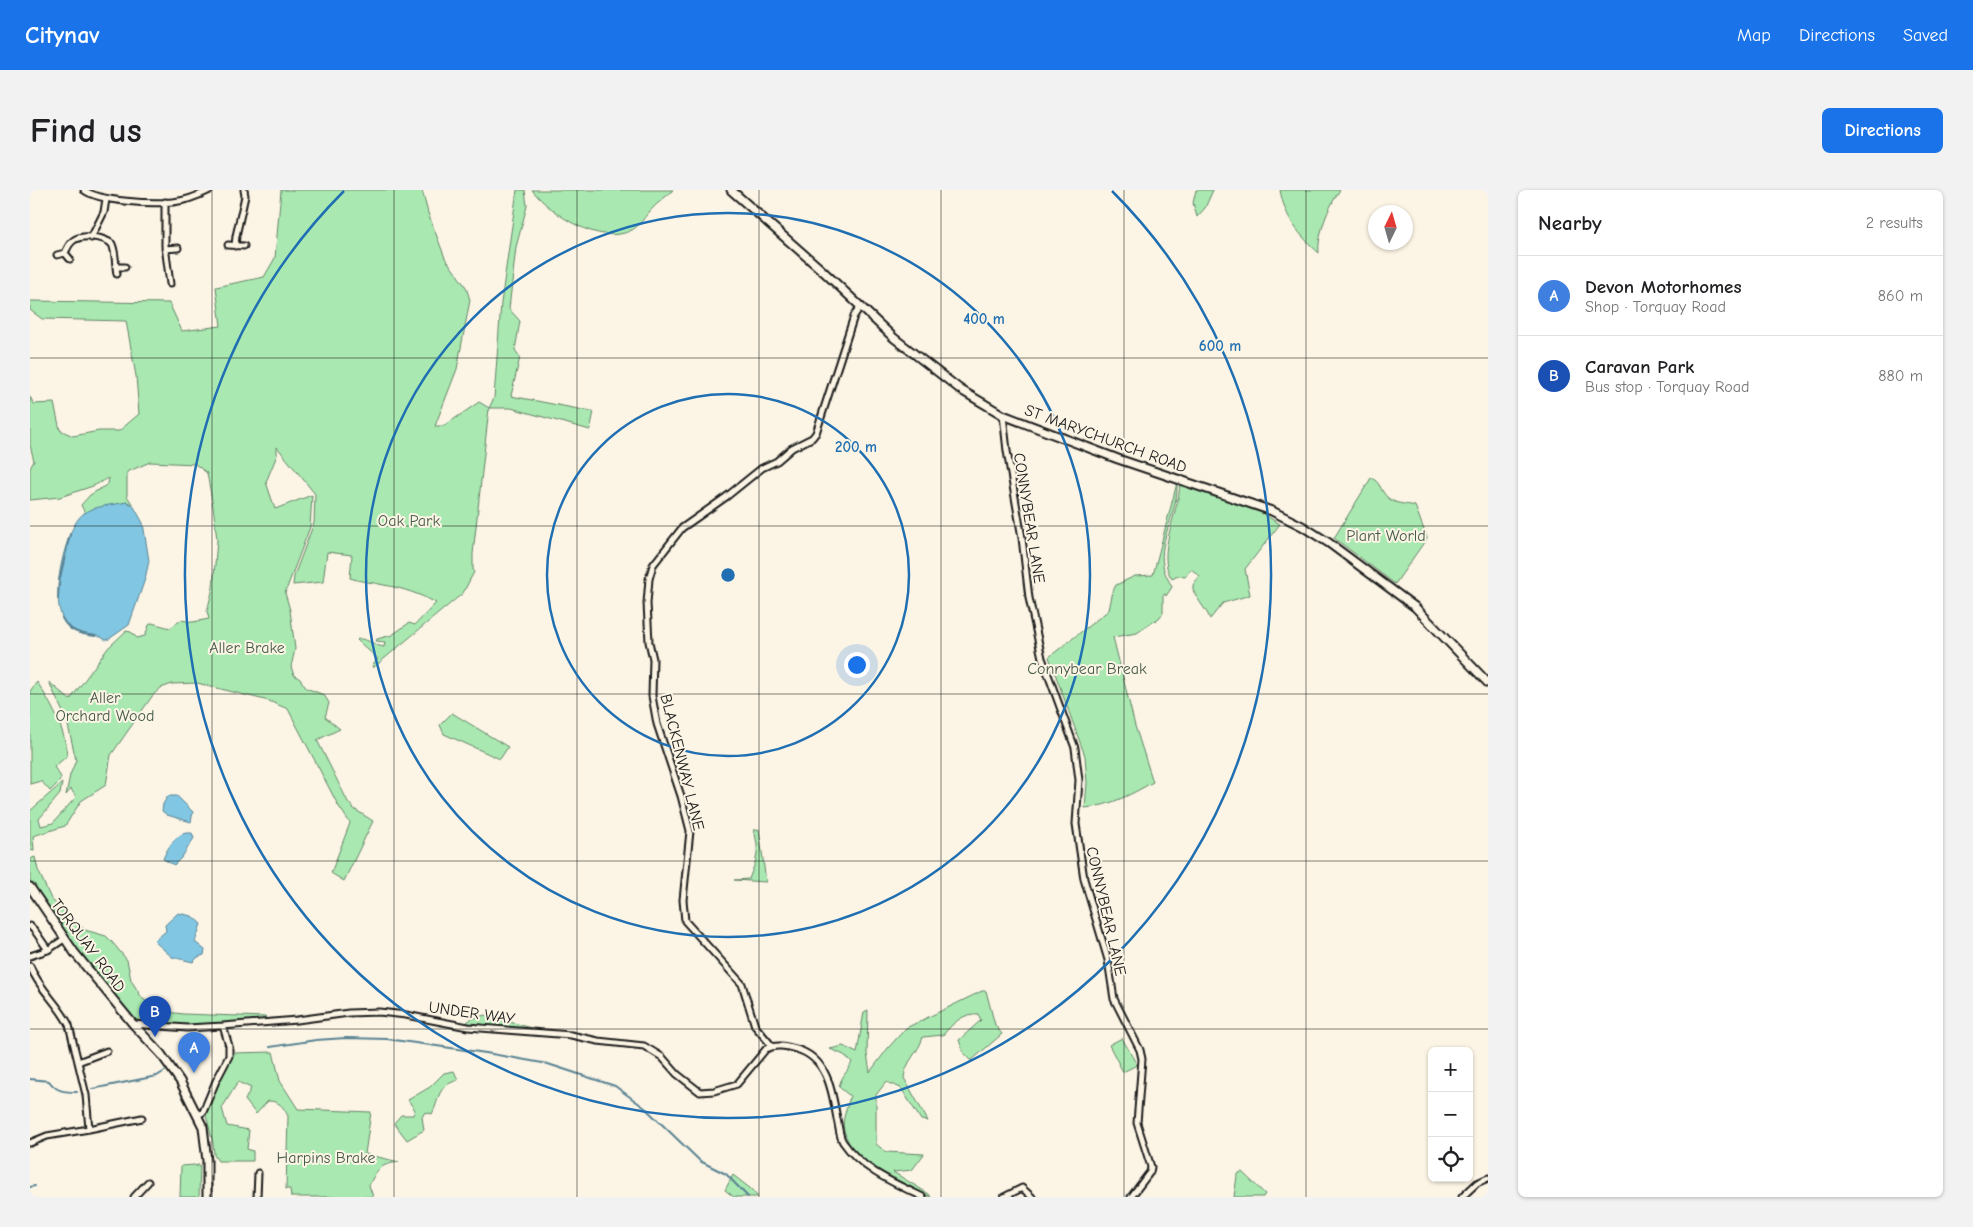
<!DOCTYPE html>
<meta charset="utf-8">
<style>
:root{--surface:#fff;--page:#f2f2f2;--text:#202124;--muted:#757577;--line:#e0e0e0;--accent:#1a73e8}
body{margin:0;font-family:"Comic Neue",sans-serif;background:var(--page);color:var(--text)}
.controls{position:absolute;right:15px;bottom:15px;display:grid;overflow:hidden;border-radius:8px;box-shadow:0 1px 4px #0004}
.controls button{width:45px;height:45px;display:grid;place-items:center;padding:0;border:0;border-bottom:1px solid var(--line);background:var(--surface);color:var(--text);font:25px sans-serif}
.compass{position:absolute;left:1338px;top:15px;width:45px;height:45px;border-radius:50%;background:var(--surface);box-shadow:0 1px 4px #0004;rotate:5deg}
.you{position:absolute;left:826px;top:474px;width:18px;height:18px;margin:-12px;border:4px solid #fff;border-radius:50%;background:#1a73e8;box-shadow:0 0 0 8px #1a73e833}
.badge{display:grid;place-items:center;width:32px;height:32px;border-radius:50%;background:var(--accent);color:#fff;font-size:16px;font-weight:700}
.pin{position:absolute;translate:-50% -41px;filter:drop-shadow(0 1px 2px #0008)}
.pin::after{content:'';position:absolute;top:26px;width:18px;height:15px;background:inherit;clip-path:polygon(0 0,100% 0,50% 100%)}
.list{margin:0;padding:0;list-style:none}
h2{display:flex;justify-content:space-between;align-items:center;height:65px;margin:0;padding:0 20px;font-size:21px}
h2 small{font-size:16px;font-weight:400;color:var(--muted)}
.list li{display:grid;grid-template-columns:32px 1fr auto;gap:15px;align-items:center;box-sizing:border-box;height:80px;padding:0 20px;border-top:1px solid var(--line)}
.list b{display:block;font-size:19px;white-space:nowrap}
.list p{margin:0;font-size:16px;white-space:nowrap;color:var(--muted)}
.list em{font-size:16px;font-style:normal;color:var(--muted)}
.icon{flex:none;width:28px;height:28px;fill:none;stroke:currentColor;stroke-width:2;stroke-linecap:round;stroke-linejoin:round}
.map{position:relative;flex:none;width:1458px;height:1007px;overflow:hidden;border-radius:8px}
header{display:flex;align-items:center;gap:30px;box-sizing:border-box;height:70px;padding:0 25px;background:var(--accent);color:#fff}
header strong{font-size:24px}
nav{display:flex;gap:28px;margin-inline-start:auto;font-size:18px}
.intro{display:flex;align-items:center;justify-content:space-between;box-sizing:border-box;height:120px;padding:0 30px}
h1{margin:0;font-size:35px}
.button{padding:12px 22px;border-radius:8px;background:var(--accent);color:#fff;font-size:18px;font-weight:700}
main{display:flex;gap:30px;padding:0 30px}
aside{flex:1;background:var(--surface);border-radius:8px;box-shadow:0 1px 4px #0004}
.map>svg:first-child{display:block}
.green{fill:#a9e9b1;stroke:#628266}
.water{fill:#81c6e2;stroke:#598293}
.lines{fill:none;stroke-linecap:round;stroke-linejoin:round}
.stream{stroke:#598293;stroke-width:2}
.street-casing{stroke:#1c1c1c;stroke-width:9}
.secondary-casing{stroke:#1c1c1c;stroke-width:11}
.street{stroke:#fcf5e5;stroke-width:5}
.secondary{stroke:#fcf5e5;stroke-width:7}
.grid{fill:none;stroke:#1c1c1c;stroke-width:1;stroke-opacity:0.55}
.ring{fill:none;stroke:#1f6fb2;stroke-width:2.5}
.labels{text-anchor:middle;stroke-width:4;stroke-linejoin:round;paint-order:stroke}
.street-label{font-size:16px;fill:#1c1c1c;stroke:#fcf5e5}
.park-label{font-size:16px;fill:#465a49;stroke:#fcf5e5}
.centre{fill:#1f6fb2;stroke:#fcf5e5;stroke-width:2.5}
.ring-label{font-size:15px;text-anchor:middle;font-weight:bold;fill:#1f6fb2;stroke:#fcf5e5;stroke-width:4;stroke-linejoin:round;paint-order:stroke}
</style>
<header>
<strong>Citynav</strong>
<nav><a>Map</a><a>Directions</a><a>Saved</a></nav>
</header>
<div class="intro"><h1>Find us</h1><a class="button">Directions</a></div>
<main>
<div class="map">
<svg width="1458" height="1007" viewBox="0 0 1458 1007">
<rect width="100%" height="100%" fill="#fcf5e5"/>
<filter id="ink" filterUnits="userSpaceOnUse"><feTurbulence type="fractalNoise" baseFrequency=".02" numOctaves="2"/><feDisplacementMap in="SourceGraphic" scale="10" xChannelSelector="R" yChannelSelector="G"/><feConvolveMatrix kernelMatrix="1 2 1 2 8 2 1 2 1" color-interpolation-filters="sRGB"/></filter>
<g filter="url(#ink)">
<path class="green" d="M251 0H392L398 23 415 68 436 97 440 110 427 179 405 236H414L449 212 459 218 464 208 471 113 487 0H495L497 16 486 57 479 119 490 131 485 160 490 167 481 206 564 222 560 240 481 218H459L443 364V379L444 382 433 403 343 478 342 476 348 469 327 450 328 449C337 448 345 456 354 457L355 452 346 451 347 449 362 445 379 433 385 435 406 413C390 404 372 398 354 395 342 392 331 392 320 388L322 365 297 362 293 392 263 395 264 386 284 333 285 304 247 257V265L236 292 245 319 282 305 280 337 255 403 260 420 265 459 261 477 264 485 270 489 276 498 294 505 299 513 295 527 310 539 287 550 318 612 324 619 343 631 314 691 301 683 320 633 308 615 258 519 239 511 167 493 142 494 131 498 123 505 81 565 76 595 51 611 35 636 3 646 4 660 0 661V621L32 593 30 604 9 629 11 636 23 633 46 607 41 599 36 605 40 585 46 570 37 531 19 492 40 510 78 458 96 441 101 442 107 448 115 446 119 435 122 433 140 438 151 430 163 432 179 429 177 421 183 398 187 350 183 316 177 283 165 274 120 272 97 282V306L103 315 97 312 55 323 51 315 60 305 78 294 79 288 63 296 30 307 0 310V278L4 271 0 255V207L4 214 24 213 30 240 43 246 69 241H89L109 224 106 186 96 131 12 129 0 120V111L139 113 152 141 191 136 186 97 234 87 245 68Z
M502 0H643C636 7 627 13 620 21 615 27 609 36 602 40 570 57 521 24 502 0Z
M1166 0H1183L1175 18 1167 27 1163 13Z
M1250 0H1310C1299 15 1287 45 1289 63 1269 45 1255 28 1250 0Z
M1341 288C1350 291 1350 300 1357 307 1366 315 1374 313 1385 316L1397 348 1365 394 1304 348Z
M1147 293C1149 319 1128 351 1133 375 1134 384 1139 390 1142 397L1136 406 1135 404 1133 405V423L1129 428 1107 443 1083 447 1105 536 1123 592C1102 604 1080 616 1055 618L1057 593 1055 566 1019 467 1079 420 1083 401 1086 395 1105 386 1123 385Z
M1150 294 1230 322 1250 334 1215 379 1220 405 1193 413 1180 429C1177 419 1161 404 1163 396 1163 393 1168 389 1170 386L1161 379 1155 387 1148 386 1142 389C1125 365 1149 322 1150 294Z
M7 492C21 513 36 541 37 566L24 577 31 587 29 592 20 601 11 591 0 594V501Z
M422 523 478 557 470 569 414 544 410 535Z
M729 639 736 692 704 690 719 689C727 668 730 663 724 640Z
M5 667 8 680 21 709 55 740 76 746 82 752 97 770 101 790 112 808 129 821 153 824 236 827 230 833 193 836 103 834 28 740 0 691V669Z
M952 801H956L965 835 972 844 941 871 934 864 929 850 951 830 948 824C933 823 922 834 913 845L893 847C889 862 875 872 874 888L898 931 891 930 871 898 856 892 846 905V954L856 962 894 964 882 980 863 982 899 1004 901 1007C871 994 822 976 814 940 811 930 818 916 820 906L809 897C811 886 818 882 822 872L814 865 800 859 813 856 827 863 834 822 838 820 837 864 840 882 858 858 876 838Z
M455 825 505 839 436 833 441 829Z
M1092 848 1107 875 1093 882 1079 855Z
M243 862 250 891 268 919 341 922 335 964 369 972C349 975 348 978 339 995L343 1007H261L260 999H256L258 926C253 916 249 911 238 911L226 924 215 910 221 898 208 892 192 918 197 936 219 940 217 959 223 961V971H188L184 965 183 953 176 925 188 892 204 863Z
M424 881 428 890C406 897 411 906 402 924L395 922 392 927 394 940 377 950 364 933 371 925H383L385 920 378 910 400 897 414 883Z
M165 975 167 977V975H170L169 1007H150L151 976Z
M1212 982 1235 1004 1233 1007H1204L1207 986 1209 983Z
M703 985 721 999 728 1007H704L695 1000Z"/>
<path class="water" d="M97 312 103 315 113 333 119 371 115 389 99 435 79 449 76 450C64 441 47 448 37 436 30 428 28 414 28 403 27 385 38 335 53 324 65 315 84 315 97 312Z
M138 606H147L163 622 161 632 137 625 132 621 133 614Z
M156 643H162L164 648 152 667 144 675 133 669C137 659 145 645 156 643Z
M148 723 162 726 171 734 165 752 175 760 174 765 168 767 163 772 142 767 124 751 136 741 135 735Z"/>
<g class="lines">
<path class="stream" d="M28 409 29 392 40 344
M32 428C39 442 51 444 65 446
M240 857 286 850 316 848 357 849 456 863 518 874 585 896 615 918 670 971 696 984 718 1007
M0 889 19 891C27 902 35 902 47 902
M62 899 127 886 135 881
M0 997 5 996"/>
<defs>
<path id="street" d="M54 0C70 12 122 14 143 12 156 11 168 6 180 0
M135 12V56L140 94
M61 48 74 22 76 9
M198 55 214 56
M205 56 206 46 215 6 214 0
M135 59 148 58
M27 65 35 63
M40 69 35 63C37 59 39 53 44 50 53 44 74 47 82 54 86 63 85 74 87 84
M86 77H95
M973 225 977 261 992 348 999 408 1012 468 1045 558 1049 590 1046 634 1054 689 1078 770 1084 809 1110 860 1112 869 1107 933 1121 977 1120 982 1101 1007
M0 736 5 741 18 760
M0 766 18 760 34 749
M0 776C9 799 28 813 39 835L56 905 59 939 112 928
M103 834 157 838 193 836 267 830 319 823 349 822 376 825 438 837 541 845 568 851 614 856 632 867 647 884 670 902 684 901 707 894 736 859C746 854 755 856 766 859 798 868 802 901 807 929 809 936 809 946 813 952 832 980 864 993 893 1007
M742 856 725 836 712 794 655 731 653 710 660 641 651 606 627 534 622 506 623 469 619 452 617 413 619 389 623 375 652 338 696 307 732 278 747 271 762 258 782 248 786 243 824 126 830 117
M48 872 77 861
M168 925 173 922 186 891 199 866V856L193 836
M0 953 17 946 59 939
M104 1007 118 992
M227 1007 228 983
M974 1007 992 998 1002 1007
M1432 1007 1447 993 1458 988"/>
<path id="secondary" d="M701 0 794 82 864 148 931 200 973 225 1088 269 1242 321 1272 336 1299 353 1385 417 1458 493
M0 697 44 762 103 834 131 864 150 891 173 937 177 971V1007"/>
</defs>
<use href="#street" class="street-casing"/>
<use href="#secondary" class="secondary-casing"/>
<use href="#street" class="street"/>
<use href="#secondary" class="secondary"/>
</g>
</g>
<path class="grid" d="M182 0V1007M364 0V1007M547 0V1007M729 0V1007M911 0V1007M1094 0V1007M1276 0V1007M0 168H1458M0 336H1458M0 504H1458M0 671H1458M0 839H1458"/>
<g class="ring">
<circle cx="698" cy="385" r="181"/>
<circle cx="698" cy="385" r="362"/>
<path d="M1082 1A543 543 0 1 1 314 1"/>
</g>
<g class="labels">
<g class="street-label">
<text transform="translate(1076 248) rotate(20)" y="6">ST MARYCHURCH ROAD</text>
<text transform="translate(1000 328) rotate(81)" y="6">CONNYBEAR LANE</text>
<text transform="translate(653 572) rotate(76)" y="6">BLACKENWAY LANE</text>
<text transform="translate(1077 721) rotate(77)" y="6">CONNYBEAR LANE</text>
<text transform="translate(59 755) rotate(53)" y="6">TORQUAY ROAD</text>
<text transform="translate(442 822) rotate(8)" y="6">UNDER WAY</text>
</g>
<g class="park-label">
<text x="379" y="336">Oak Park</text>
<text x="1356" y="351">Plant World</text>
<text x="217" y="463">Aller Brake</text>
<text x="1057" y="484">Connybear Break</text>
<text x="75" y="513">Aller<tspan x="75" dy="18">Orchard Wood</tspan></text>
<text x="296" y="973">Harpins Brake</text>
</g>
</g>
<circle cx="698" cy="385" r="8" class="centre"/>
<g class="ring-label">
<text x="954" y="134">400 m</text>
<text x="1190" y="161">600 m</text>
<text x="826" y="262">200 m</text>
</g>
</svg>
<div class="controls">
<button>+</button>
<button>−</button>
<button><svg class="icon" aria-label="locate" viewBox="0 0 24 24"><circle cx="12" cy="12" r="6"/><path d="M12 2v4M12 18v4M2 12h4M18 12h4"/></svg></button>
</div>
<svg class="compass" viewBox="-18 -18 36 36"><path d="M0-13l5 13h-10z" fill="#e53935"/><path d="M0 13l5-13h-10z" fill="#757577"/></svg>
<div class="you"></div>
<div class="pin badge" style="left:164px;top:883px;background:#3f7fe0">A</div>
<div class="pin badge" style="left:125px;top:847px;background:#1a4fb4">B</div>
</div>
<aside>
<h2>Nearby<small>2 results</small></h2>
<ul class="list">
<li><span class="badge" style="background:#3f7fe0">A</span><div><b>Devon Motorhomes</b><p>Shop · Torquay Road</p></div><em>860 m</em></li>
<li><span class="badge" style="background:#1a4fb4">B</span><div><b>Caravan Park</b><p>Bus stop · Torquay Road</p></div><em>880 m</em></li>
</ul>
</aside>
</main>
